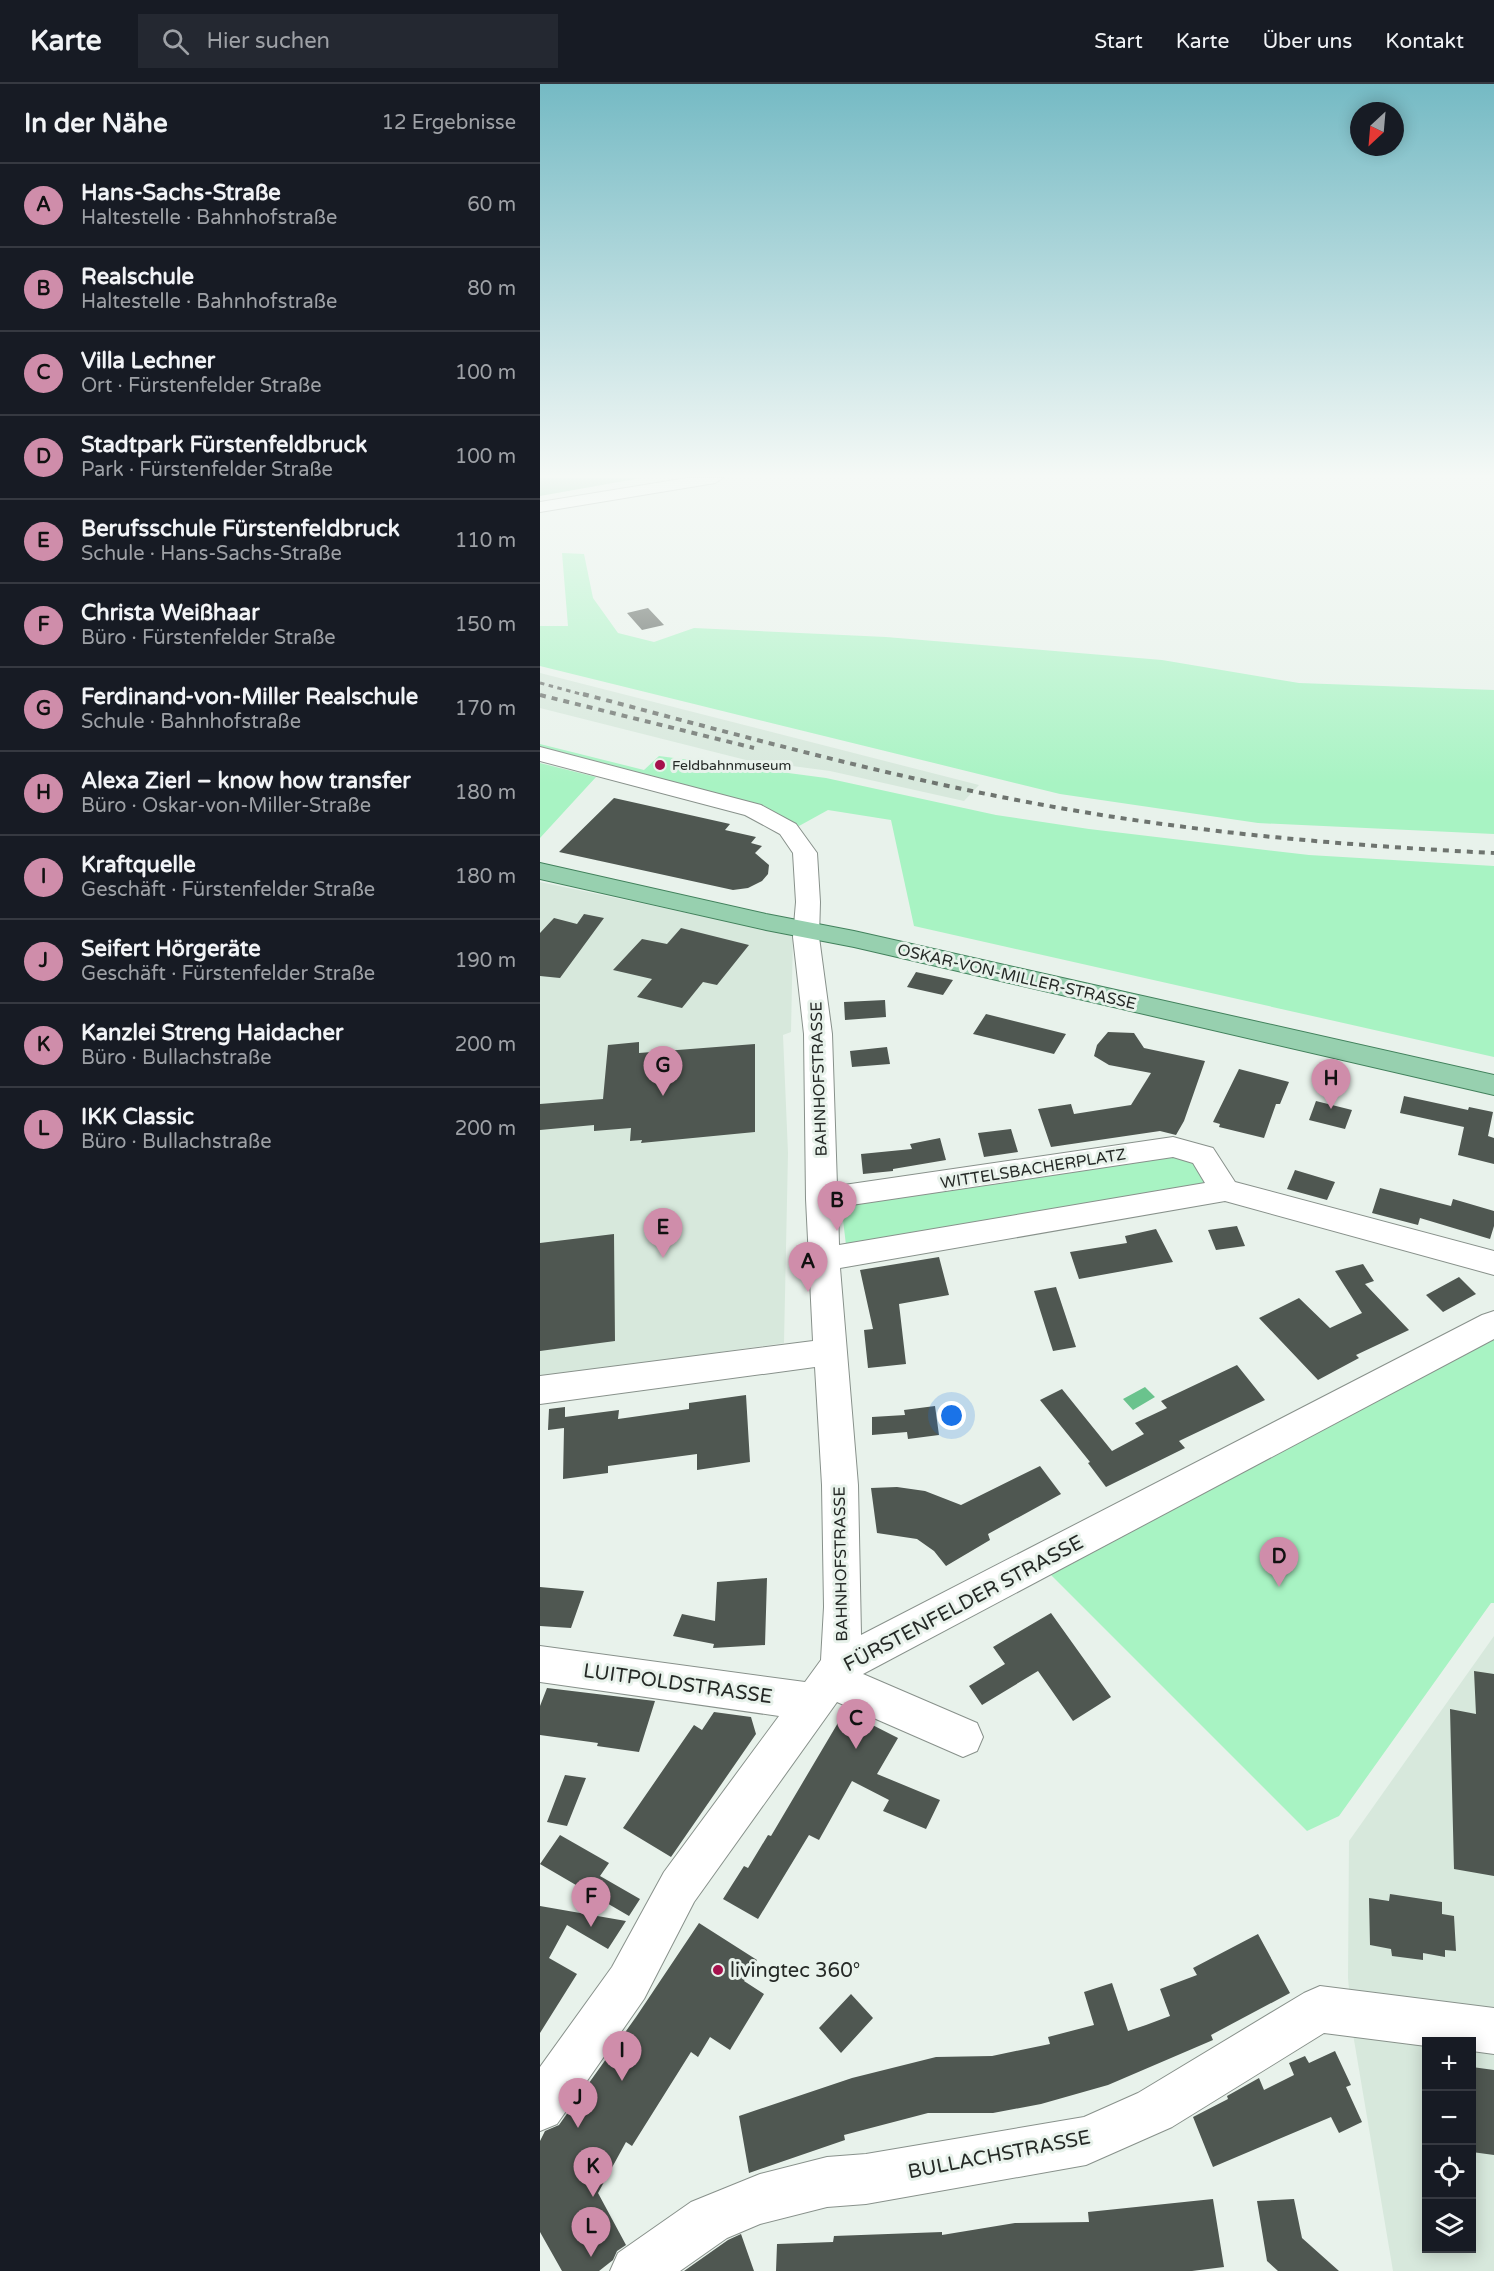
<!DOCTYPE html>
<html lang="de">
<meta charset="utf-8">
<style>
:root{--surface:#171b24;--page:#242831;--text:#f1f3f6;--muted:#9ea1a6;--line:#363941;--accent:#cf8daa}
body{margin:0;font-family:"Varela Round",sans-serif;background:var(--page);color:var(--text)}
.controls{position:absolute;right:18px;bottom:18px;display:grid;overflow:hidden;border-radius:0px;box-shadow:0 3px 15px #0003}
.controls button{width:54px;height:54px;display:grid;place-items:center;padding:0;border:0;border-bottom:2px solid var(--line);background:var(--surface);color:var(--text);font:30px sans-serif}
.compass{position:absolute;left:810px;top:18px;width:54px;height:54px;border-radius:50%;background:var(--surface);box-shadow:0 3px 15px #0003;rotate:206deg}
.you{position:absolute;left:412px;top:1332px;width:21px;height:21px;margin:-15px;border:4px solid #fff;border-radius:50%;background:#1a73e8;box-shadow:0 0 0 9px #1a73e833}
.badge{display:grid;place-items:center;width:39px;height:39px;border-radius:50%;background:var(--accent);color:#111;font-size:20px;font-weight:700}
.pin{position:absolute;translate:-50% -50px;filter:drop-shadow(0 2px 3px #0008)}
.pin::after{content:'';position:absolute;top:32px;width:21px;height:18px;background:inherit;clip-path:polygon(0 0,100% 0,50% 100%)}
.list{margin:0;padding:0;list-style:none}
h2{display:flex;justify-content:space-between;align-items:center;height:78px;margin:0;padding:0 24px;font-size:26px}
h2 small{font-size:20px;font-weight:400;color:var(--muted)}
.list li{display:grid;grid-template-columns:39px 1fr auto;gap:18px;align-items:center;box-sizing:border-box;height:84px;padding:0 24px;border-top:2px solid var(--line)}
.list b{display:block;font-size:22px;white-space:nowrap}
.list p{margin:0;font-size:20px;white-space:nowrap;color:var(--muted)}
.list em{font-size:20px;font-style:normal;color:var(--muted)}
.icon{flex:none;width:33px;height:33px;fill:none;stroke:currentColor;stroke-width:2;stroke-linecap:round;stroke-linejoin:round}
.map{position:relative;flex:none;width:954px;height:2187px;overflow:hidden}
header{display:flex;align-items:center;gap:36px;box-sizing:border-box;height:84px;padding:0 30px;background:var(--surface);border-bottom:2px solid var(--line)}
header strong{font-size:28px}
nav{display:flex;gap:33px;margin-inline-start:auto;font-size:21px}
.search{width:420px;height:54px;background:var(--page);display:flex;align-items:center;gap:15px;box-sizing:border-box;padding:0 21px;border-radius:0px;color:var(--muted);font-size:22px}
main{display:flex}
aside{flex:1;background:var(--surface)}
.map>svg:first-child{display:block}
.built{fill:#d7e8dc;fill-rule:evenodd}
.green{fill:#a8f3c3}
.water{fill:#6ac38d}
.building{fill:#4f5751}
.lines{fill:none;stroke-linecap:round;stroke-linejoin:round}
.minor-casing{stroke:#88918b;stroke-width:2}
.major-casing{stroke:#42815c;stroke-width:2}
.minor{fill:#fff;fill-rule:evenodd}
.major{fill:#97d0af;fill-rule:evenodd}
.rail-far1{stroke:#6e746f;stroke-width:3;stroke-dasharray:4.5 4.5;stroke-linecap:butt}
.rail{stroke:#6e746f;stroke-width:4;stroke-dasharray:6 6;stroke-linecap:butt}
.poi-dot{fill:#a5114c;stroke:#e8f2eb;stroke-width:2}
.labels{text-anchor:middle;stroke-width:6;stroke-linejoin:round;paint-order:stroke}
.far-poi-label{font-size:14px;fill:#252926;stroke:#e8f2eb;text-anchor:start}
.street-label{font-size:16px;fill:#252926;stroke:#e8f2eb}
.near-street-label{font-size:20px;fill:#252926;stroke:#e8f2eb}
.near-poi-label{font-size:20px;fill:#252926;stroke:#e8f2eb;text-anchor:start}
</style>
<header>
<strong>Karte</strong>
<div class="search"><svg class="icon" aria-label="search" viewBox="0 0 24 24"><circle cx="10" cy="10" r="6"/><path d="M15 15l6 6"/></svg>Hier suchen</div>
<nav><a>Start</a><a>Karte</a><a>Über uns</a><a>Kontakt</a></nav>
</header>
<main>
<aside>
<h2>In der Nähe<small>12 Ergebnisse</small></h2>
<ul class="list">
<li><span class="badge">A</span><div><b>Hans-Sachs-Straße</b><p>Haltestelle · Bahnhofstraße</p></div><em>60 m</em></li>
<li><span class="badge">B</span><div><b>Realschule</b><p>Haltestelle · Bahnhofstraße</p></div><em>80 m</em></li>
<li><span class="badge">C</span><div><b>Villa Lechner</b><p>Ort · Fürstenfelder Straße</p></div><em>100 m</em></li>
<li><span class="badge">D</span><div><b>Stadtpark Fürstenfeldbruck</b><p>Park · Fürstenfelder Straße</p></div><em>100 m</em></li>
<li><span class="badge">E</span><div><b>Berufsschule Fürstenfeldbruck</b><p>Schule · Hans-Sachs-Straße</p></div><em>110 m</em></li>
<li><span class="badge">F</span><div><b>Christa Weißhaar</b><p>Büro · Fürstenfelder Straße</p></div><em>150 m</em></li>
<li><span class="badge">G</span><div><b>Ferdinand-von-Miller Realschule</b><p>Schule · Bahnhofstraße</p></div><em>170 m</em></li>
<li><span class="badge">H</span><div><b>Alexa Zierl – know how transfer</b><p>Büro · Oskar-von-Miller-Straße</p></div><em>180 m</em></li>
<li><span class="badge">I</span><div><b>Kraftquelle</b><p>Geschäft · Fürstenfelder Straße</p></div><em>180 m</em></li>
<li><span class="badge">J</span><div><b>Seifert Hörgeräte</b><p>Geschäft · Fürstenfelder Straße</p></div><em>190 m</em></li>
<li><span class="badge">K</span><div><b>Kanzlei Streng Haidacher</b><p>Büro · Bullachstraße</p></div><em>200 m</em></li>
<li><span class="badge">L</span><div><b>IKK Classic</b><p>Büro · Bullachstraße</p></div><em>200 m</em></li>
</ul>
</aside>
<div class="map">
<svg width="954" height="2187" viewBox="0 0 954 2187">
<rect width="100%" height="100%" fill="#e8f2eb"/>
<path class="built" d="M0 589 110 617 439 701 424 717 290 687 206 676 0 624Z
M0 798 253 851 251 948 243 951 248 1069 244 1259 0 1294Z
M954 1552V2187H853L813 1950 808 1894 809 1757ZM886 1958H932V2164H886Z"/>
<path class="green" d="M22 469 44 470 53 514 78 549 114 558 154 544 346 553 622 576 759 599 954 606V750L718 739 520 710 0 582V542H28Z
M0 660 104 686 119 672 286 694 456 731 549 745 769 771 954 782V973L374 842 351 736 288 726 259 742 218 722 143 700 0 665Z
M0 679 56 693 0 754Z
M633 1069 655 1076 668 1099 306 1161 301 1119Z
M954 1253V1519H951L799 1732 767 1747 508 1488Z"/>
<path class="water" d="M0 394H101L0 412Z
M605 1303 615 1313 593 1326 583 1315Z"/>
<path class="building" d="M108 524 124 541 102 546 87 529Z
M74 714 190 740 185 746 216 753 211 759 222 762 215 769 229 781 228 790 222 797 208 804 193 806 19 768Z
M44 830 64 834 20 894 0 892V849L14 834 37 840Z
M141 844 209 861 177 901 163 898 142 924 97 913 112 895 73 886 102 855 127 860Z
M376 888 413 896 403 911 367 903Z
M345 916 346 933 305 936 304 918Z
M446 930 526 950 514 970 433 950Z
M568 948 594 949 604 964 665 977 644 1037 636 1051 620 1047 511 1063 498 1025 531 1020 534 1030 591 1021 611 989 569 981 554 972 557 961Z
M99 958V969L215 960V1048L101 1059 102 1056 90 1057 91 1044 54 1047V1041L0 1046V1020L63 1015 68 961Z
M347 963 350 980 312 983 310 967Z
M699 985 749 998 740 1020H736L724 1054 679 1043 680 1040 673 1038Z
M864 1012 928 1026 929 1023 953 1028 948 1052 954 1054V1080L918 1071 924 1043 860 1029Z
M776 1017 812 1026 805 1045 769 1036Z
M471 1045 478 1068 444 1073 438 1049Z
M400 1054 406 1076 353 1085V1087L323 1090 321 1070 372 1065 370 1060Z
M755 1086 795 1098 787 1116 747 1105Z
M840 1104 911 1122 913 1115 954 1127V1142L950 1155 880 1134 878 1141 832 1129Z
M697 1142 705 1162 676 1166 668 1146Z
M616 1145 633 1178 539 1195 530 1168 587 1159 585 1152Z
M74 1150 75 1257 0 1267V1159Z
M399 1173 409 1211 359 1220 366 1280 328 1284 324 1246 333 1245 320 1186Z
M823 1180 834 1197 825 1200 869 1246 816 1271 819 1274 778 1296 719 1234 759 1214 790 1244 822 1229 795 1187Z
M919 1193 936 1210 903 1228 886 1211Z
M516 1203 536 1263 513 1267 494 1207Z
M697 1281 725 1316 639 1357 645 1364 566 1403 548 1379 550 1378 500 1316 522 1305 572 1367 604 1350 595 1339 627 1324 621 1317Z
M206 1311 210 1378 157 1386V1370L68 1382V1389L23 1395 24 1344 8 1346 9 1325 25 1323V1333L79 1326 78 1335 149 1325V1319Z
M395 1322 399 1351 368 1355 367 1348 332 1351V1333L365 1331 364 1326Z
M500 1382 521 1410 448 1450 450 1456 406 1482 394 1467 377 1455 337 1449 331 1404 357 1403 385 1407 421 1421Z
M227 1494 225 1561 173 1564 174 1560 133 1552 142 1530 175 1537 177 1498Z
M0 1503 44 1507 31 1544 0 1542Z
M511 1529 571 1613 533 1637 498 1587 442 1621 429 1602 465 1580 453 1563Z
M934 1587 954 1590V1792L914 1785 910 1625 936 1630Z
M7 1604 115 1617 99 1668 57 1662 58 1659 0 1651V1622Z
M305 1627 358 1654 337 1690 400 1716 386 1745 343 1727 349 1716 312 1697 279 1756 269 1751 218 1835 183 1815 204 1782 208 1784 228 1751 231 1752Z
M174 1628 211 1633 216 1650 131 1773 83 1744 154 1641 162 1646Z
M25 1691 46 1694 27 1742 7 1738Z
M20 1751 69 1779 60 1792 100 1815 89 1832 0 1780Z
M850 1810 902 1818V1830L914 1832 916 1867 905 1866V1873L883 1869V1876L852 1872 851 1865 830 1861 829 1814 849 1817Z
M0 1822 86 1837 68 1865 27 1841 9 1874 37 1890 0 1949Z
M159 1839 217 1876 204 1897 224 1910 190 1966 170 1953 158 1973 151 1968 92 2062 86 2058 58 2109 86 2161 77 2167 73 2176 59 2187H22L0 2148V2057L5 2047 19 2041 96 1933Z
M718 1850 750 1909 671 1951 673 1956 568 2001 501 2020 453 2029H388L304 2051 305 2056 209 2089 199 2032 312 1994 396 1973 452 1972 510 1960 508 1953 554 1941 544 1908 572 1899 588 1947 606 1941 630 1932 620 1905 657 1891 653 1884Z
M311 1910 333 1934 301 1969 279 1944Z
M795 1967 811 2001 806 2003 822 2038 799 2049 791 2033 673 2083 653 2033 688 2015 687 2012 719 1994 724 2006 754 1991 749 1979 765 1972 769 1979Z
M932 1983 954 1986V2071L932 2068Z
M673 2115 684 2183 652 2187H236L237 2160 293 2158 294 2152 402 2148V2151L475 2139 549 2138 548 2128Z
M754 2115 762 2154 799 2187H738L727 2177 717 2117Z
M201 2150 214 2187H144L188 2156Z"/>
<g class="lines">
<defs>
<path id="minor" d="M147 394H183L175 399 0 428V418Z
M0 663 221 721 256 740 277 769 280 818 279 853 292 950 297 1102 633 1053 673 1064 695 1098 954 1167V1191L685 1117 300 1184 318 1401 321 1551 942 1231 954 1227V1255L323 1590 437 1639 443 1653 437 1667 423 1673 297 1618 154 1818 104 1915 17 2040 0 2047V1983L72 1883 124 1788 239 1632 0 1598V1562L265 1598 281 1576 284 1523 282 1401 275 1283 0 1320V1292L273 1257 266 1115 264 950 253 853 256 818 253 769 240 750 205 731 0 677ZM633 1073 653 1079 665 1099 299 1161 298 1123Z
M780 1902 954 1924V1970L932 1967V1958H886V1962L784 1949 632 2043 546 2081 326 2120 287 2123 220 2140 187 2154 140 2187H70L78 2169 151 2118 220 2090 287 2073 326 2070 544 2033 598 2009 764 1909Z"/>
<path id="major" d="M0 779 226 830 314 847 954 991V1011L314 863 226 846 0 795Z"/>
</defs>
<use href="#minor" class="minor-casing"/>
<use href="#major" class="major-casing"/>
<use href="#minor" class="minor"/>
<use href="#major" class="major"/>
<path class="rail-far1" d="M0 599 48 612"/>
<path class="rail" d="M43 610C187 648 331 688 477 716 635 747 794 761 954 769
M0 611 214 664"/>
</g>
<linearGradient id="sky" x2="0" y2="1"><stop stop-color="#75bac4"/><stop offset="0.56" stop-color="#f5f9f6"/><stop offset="1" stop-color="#f5f9f6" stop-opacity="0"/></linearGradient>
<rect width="954" height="700" fill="url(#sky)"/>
<g class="poi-dot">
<circle cx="120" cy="681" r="6"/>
<circle cx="178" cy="1886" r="6"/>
</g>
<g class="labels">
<g class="far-poi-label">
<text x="132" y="686">Feldbahnmuseum</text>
</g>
<g class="street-label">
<text transform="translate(477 892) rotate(13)" y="6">OSKAR-VON-MILLER-STRASSE</text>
<text transform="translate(278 995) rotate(-92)" y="6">BAHNHOFSTRASSE</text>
<text transform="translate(493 1084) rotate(-9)" y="6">WITTELSBACHERPLATZ</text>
<text transform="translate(300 1480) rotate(-91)" y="6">BAHNHOFSTRASSE</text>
</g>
<g class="near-street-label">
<text transform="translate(423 1519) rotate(-28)" y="7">FÜRSTENFELDER STRASSE</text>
<text transform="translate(138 1599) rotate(8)" y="7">LUITPOLDSTRASSE</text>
<text transform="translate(459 2070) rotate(-11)" y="7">BULLACHSTRASSE</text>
</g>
<g class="near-poi-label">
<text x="190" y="1893">livingtec 360°</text>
</g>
</g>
</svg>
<div class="controls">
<button>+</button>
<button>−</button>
<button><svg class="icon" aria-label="locate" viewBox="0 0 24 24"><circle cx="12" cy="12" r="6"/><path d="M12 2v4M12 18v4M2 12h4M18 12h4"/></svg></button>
<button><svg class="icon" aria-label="layers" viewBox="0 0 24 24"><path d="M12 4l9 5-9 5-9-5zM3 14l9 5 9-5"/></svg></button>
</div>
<svg class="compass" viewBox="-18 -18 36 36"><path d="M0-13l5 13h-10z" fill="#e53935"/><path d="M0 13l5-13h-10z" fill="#9ea1a6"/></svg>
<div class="you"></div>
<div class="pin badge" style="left:268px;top:1208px">A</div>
<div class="pin badge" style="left:297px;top:1147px">B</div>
<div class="pin badge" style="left:316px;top:1665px">C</div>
<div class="pin badge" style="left:739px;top:1503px">D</div>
<div class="pin badge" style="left:123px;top:1174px">E</div>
<div class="pin badge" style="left:51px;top:1843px">F</div>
<div class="pin badge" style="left:123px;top:1012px">G</div>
<div class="pin badge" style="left:791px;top:1025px">H</div>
<div class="pin badge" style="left:82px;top:1997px">I</div>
<div class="pin badge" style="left:38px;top:2044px">J</div>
<div class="pin badge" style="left:53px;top:2113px">K</div>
<div class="pin badge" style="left:51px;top:2173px">L</div>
</div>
</main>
